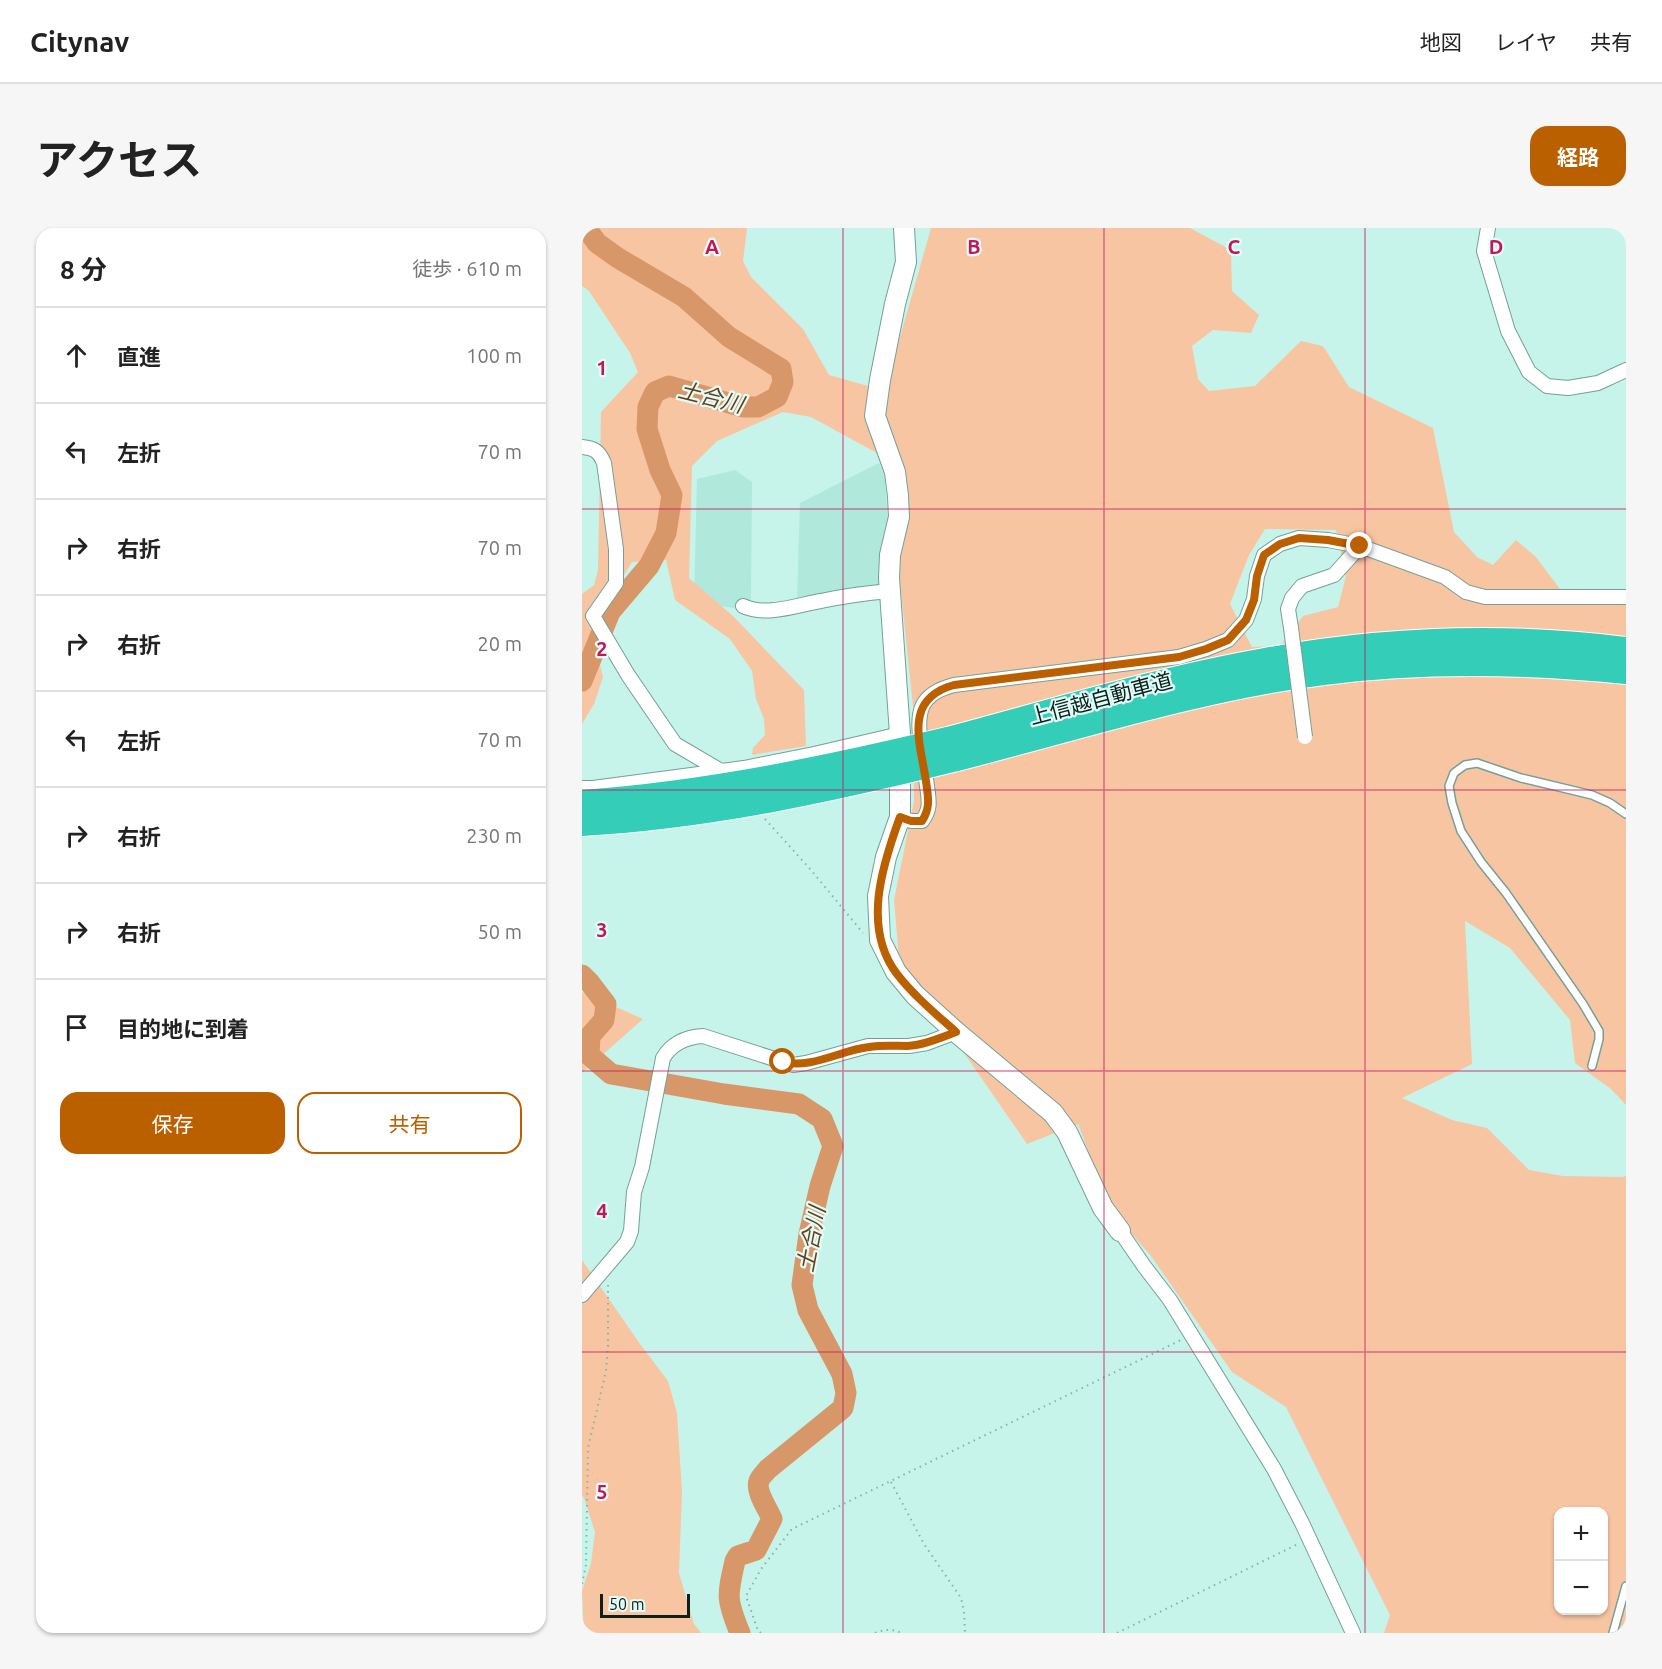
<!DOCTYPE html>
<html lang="ja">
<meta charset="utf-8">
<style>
:root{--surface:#fff;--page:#f6f6f6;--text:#222;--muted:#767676;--line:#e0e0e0;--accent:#ba6000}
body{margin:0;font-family:Ubuntu,"Noto Sans JP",sans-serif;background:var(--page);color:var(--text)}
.controls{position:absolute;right:18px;bottom:18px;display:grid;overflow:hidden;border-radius:12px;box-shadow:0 2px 4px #0004}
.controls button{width:54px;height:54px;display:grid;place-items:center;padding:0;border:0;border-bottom:2px solid var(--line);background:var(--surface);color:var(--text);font:30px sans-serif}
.scale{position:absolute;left:18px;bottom:15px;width:90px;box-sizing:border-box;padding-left:6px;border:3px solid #0e201c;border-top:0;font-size:16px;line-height:21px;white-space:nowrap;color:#0e201c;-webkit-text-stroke:4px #e2fdf7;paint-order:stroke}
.stop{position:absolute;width:18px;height:18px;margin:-14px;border:4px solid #ba6000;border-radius:50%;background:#fff}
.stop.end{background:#ba6000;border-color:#fff;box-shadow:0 2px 6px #0008}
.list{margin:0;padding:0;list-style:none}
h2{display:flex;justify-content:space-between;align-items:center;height:78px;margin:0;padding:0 24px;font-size:26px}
h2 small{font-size:20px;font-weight:400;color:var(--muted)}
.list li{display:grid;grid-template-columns:39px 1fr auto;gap:18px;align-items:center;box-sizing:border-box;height:96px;padding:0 24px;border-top:2px solid var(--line)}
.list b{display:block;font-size:22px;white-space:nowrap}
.list em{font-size:20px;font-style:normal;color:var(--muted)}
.actions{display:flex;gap:12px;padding:18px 24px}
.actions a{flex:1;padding:14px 0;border:2px solid var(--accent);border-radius:18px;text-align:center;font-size:21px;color:var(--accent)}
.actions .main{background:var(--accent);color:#fff}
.icon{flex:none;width:33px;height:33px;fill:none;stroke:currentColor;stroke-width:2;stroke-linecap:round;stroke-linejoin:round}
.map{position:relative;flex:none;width:1044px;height:1405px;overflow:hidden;border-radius:18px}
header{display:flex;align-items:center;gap:36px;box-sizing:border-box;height:84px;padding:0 30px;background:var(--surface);border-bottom:2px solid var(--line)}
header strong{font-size:28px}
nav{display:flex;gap:33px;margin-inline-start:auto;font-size:21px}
.intro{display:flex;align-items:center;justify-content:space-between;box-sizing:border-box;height:144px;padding:0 36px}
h1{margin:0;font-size:42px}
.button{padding:15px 27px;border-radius:18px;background:var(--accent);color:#fff;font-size:21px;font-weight:700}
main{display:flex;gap:36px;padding:0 36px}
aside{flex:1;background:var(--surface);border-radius:18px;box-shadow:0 2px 4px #0004}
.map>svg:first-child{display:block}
.built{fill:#b0e8dc}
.green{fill:#f8c5a3;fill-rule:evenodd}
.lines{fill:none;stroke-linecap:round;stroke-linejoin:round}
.river{stroke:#d89769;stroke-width:21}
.lane-casing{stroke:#74a096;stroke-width:10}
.street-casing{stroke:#74a096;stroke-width:16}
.secondary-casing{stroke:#74a096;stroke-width:22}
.highway-casing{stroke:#fff;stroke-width:28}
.path{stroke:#8bb0a8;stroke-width:2;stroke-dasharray:1.5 4.5;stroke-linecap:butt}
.lane{stroke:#fff;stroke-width:7}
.street{stroke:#fff;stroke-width:14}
.secondary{stroke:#fff;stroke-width:20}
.highway{stroke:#34cdb7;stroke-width:26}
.street-bridge-casing{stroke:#74a096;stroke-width:16;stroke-linecap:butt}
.highway-bridge-casing{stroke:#fff;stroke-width:28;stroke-linecap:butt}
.street-bridge{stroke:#fff;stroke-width:14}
.highway-bridge{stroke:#34cdb7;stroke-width:26}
.route{stroke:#ba6000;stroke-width:8}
.grid{fill:none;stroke:#c2185b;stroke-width:1.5;stroke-opacity:0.55}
.labels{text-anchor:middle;stroke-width:4.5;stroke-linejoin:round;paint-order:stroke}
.street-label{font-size:21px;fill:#0e201c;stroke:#e2fdf7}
.water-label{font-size:22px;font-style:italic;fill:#693d1b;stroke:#e2fdf7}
.grid-label{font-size:20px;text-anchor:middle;font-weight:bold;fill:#c2185b;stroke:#e2fdf7;stroke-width:4.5;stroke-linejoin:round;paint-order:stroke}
</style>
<header>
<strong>Citynav</strong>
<nav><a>地図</a><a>レイヤ</a><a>共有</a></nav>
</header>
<div class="intro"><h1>アクセス</h1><a class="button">経路</a></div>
<main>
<aside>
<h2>8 分<small>徒歩 · 610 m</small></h2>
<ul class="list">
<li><svg class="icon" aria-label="ahead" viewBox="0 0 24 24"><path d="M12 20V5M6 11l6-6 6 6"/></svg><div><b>直進</b></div><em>100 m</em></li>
<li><svg class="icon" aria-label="left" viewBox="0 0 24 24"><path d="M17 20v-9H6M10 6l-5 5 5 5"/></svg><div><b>左折</b></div><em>70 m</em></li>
<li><svg class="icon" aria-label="right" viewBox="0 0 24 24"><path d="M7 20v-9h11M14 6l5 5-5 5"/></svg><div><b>右折</b></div><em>70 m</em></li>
<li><svg class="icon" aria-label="right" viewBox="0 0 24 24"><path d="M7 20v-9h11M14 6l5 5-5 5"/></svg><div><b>右折</b></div><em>20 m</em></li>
<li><svg class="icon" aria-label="left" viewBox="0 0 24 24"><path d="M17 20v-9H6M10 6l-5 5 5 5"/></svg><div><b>左折</b></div><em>70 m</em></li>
<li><svg class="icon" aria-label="right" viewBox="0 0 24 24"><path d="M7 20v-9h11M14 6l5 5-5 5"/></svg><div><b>右折</b></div><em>230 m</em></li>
<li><svg class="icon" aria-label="right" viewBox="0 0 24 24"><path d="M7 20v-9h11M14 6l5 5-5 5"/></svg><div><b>右折</b></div><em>50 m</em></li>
<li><svg class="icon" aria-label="arrive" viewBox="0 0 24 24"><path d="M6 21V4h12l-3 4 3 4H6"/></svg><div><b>目的地に到着</b></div></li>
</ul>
<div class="actions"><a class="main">保存</a><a>共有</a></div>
</aside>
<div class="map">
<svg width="1044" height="1405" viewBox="0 0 1044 1405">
<rect width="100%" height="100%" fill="#c6f4ea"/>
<path class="built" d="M297 235 303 250 306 295 298 328 300 359 215 373 218 275Z
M153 242 170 254 169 375 152 380 112 374 115 251Z"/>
<path class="green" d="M0 0H165L161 33 169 49 221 101 247 147 286 158 305 155 349 0H608L649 22 650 63 677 87 669 105 631 102 610 118 616 151 627 163 673 158 719 113 741 118 767 159 851 200 872 304 895 329 911 337 934 312 954 329 989 376 1044 377V877L1029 861 993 835 988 792 928 720 883 693 890 836 820 870 870 892 905 900 947 942 981 948 1042 949 1044 947V1405H802L808 1387 704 1179 650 1144 569 1028 528 981 496 896 445 916 317 731 312 672 332 573V488L316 335 320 247 293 224 229 189 201 184 135 213 110 238 107 350 151 388 222 462 224 518 170 527 171 520 183 507 182 491 174 471 170 443 148 411 93 372 84 332 50 334 9 400 21 449 12 476 0 496V366L12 357 16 342 19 184 56 144 48 125 7 63 0 58ZM683 301 754 302 764 348 756 379 721 388 698 418 670 419 648 376 667 327ZM976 1284H1022V1382H976Z
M0 764 61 791 0 845Z
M0 1032 58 1116 86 1153 95 1185 100 1264 97 1345 112 1396 119 1405H2L0 1363 9 1335 13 1304 2 1270 0 1267Z"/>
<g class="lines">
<path class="river" d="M0 453 28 384 67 338 84 305 90 267 78 242 65 201 66 179 73 164 87 158 161 179H176L195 169 201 154 199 141 147 109 102 69 36 30 15 15 4 0
M0 747 8 755 24 776 22 792 8 808 7 827 29 846 142 866 217 876 240 891 251 918 238 958 227 1006 220 1057 226 1082 260 1146 264 1165 261 1180 186 1241C183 1245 178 1249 177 1253 173 1263 186 1281 190 1291L174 1322 156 1328 153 1333C145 1368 144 1371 158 1405"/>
<defs>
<path id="lane" d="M1010 838 1017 811V803L1001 776 924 665 899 634 879 603 870 575 867 558 872 545 883 537 895 535 939 550 1010 567 1028 575 1044 586
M1031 1405 1044 1358"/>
<path id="street" d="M906 0 902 23 926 103 947 144 965 158 986 160 1016 155 1044 142
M0 219C12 220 17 223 22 235L34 321V355L11 388 46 447 93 516 139 543
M161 378C184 389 215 377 239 373 262 368 285 365 308 363
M709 400 706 381 710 370 720 358 752 347 778 318
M0 560H11L162 540 232 526 318 506
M318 589 329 593H340C349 581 347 573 345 558 343 544 341 530 339 517 334 484 337 466 372 457L597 429 624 421 646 412 664 392 672 371 675 348 682 327 698 316 717 310 746 312 778 318 863 349 884 364 903 369H1044
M538 1003 562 1038 588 1072 692 1241 720 1295 771 1405
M0 1067 45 1014 49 1003 52 964 60 939 81 830C90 815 104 809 121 808L211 837 224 835 286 818H327L345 815 374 804"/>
<path id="secondary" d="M322 0 324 34 313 76 298 152 293 188 313 244 316 268 317 289 308 327 307 350 318 506V589L304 629 296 668 298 712 314 744 333 767 374 804 471 885 485 904 521 980 538 1003"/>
<path id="highway" d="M366 512C471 484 576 452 683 433 802 411 924 407 1044 422
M371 531C493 500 615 460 741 444 842 431 943 433 1044 443"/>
</defs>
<use href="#lane" class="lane-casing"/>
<use href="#street" class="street-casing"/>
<use href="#secondary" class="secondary-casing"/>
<use href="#highway" class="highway-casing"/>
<path class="path" d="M183 591 229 642 281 705
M309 1254 342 1316 379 1370 382 1383 383 1405
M0 1356 4 1337 6 1220 24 1143 26 1118V1057
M179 1405 176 1403 164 1368 179 1341 210 1301 599 1112
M293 1405C303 1401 310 1401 320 1405
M535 1405 716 1316"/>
<use href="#lane" class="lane"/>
<use href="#street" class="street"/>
<use href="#secondary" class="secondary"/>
<use href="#highway" class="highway"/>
<defs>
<path id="street-bridge" d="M709 400 723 509"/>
<path id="highway-bridge" d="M0 575C124 566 245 541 366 512
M0 595C126 588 249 561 371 531"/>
</defs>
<use href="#street-bridge" class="street-bridge-casing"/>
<use href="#highway-bridge" class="highway-bridge-casing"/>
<use href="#street-bridge" class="street-bridge"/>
<use href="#highway-bridge" class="highway-bridge"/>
</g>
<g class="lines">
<path class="route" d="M201 834C230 841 259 822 287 819 300 817 312 818 325 818 342 817 358 810 374 804 354 786 332 768 315 746 280 700 300 638 318 589L329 593H340C349 579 346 569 344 553 338 514 321 471 372 457L597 429 624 421 646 412 664 392 672 372 675 348 682 327 698 316 717 310 746 312 778 318"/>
</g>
<path class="grid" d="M261 0V1405M522 0V1405M783 0V1405M0 281H1044M0 562H1044M0 843H1044M0 1124H1044"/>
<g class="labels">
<g class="street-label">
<text transform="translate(519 471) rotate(-15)" y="7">上信越自動車道</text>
</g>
<g class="water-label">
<text transform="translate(129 169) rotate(14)" y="8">土合川</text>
<text transform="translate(229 1011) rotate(-79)" y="8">土合川</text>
</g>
</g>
<g class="grid-label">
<text x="130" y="26">A</text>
<text x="392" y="26">B</text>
<text x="652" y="26">C</text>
<text x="914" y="26">D</text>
<text x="20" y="147">1</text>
<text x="20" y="428">2</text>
<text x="20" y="709">3</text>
<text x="20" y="990">4</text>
<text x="20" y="1271">5</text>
</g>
</svg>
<div class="controls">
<button>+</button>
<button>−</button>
</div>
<div class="scale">50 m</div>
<div class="stop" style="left:201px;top:834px"></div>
<div class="stop end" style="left:778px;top:318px"></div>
</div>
</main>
